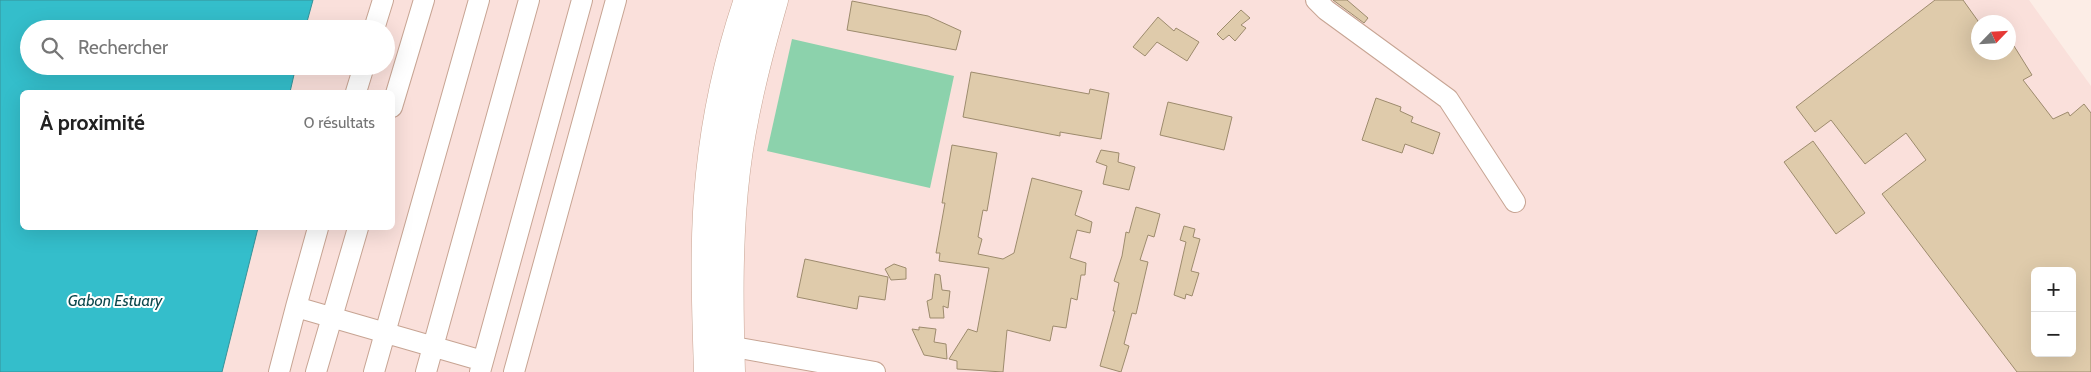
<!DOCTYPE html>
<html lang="fr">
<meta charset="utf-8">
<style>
:root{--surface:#fff;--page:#f6f6f6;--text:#222;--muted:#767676;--line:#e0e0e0}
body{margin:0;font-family:Cabin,sans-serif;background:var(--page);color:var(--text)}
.controls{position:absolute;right:15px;bottom:15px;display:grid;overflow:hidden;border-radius:8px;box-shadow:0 5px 20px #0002}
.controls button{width:45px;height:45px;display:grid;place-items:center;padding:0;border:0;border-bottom:1px solid var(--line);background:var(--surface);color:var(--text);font:25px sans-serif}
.compass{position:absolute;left:1971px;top:15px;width:45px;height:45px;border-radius:50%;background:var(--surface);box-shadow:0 5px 20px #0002;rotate:65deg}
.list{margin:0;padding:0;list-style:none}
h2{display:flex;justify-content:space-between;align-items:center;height:65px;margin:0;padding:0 20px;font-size:21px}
h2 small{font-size:16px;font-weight:400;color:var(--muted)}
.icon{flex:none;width:28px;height:28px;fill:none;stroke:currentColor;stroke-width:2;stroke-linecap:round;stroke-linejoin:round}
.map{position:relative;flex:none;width:2091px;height:372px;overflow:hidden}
.search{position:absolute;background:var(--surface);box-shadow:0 5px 20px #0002;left:20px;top:20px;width:375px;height:55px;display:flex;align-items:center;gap:12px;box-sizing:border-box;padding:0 18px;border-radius:28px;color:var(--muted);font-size:19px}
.panel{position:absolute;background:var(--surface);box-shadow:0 5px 20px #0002;left:20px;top:90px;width:375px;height:140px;border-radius:8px}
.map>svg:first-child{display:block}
.industrial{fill:#fae0db;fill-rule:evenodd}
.green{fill:#8cd2ac}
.water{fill:#34becb;stroke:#369299}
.building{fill:#dfcbab;stroke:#9d8b6d;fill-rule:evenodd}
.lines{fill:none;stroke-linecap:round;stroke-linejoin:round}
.minor-casing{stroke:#c7a493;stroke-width:22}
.highway-casing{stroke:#c7a493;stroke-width:29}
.minor{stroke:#fff;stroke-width:20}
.highway{stroke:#fff;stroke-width:28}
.labels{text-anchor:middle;stroke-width:4;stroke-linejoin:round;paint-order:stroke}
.water-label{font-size:16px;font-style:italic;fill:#0c484d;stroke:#fff}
</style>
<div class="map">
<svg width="2091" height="372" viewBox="0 0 2091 372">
<rect width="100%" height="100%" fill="#fcede6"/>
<path class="industrial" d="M313 0H2029L2091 86V372H222L258 228H392V92H290L296 66H386V29H305ZM1978 22H2008V52H1978ZM2035 271H2072V353H2035Z"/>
<path class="green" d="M792 39 954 76 930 188 767 151Z"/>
<path class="water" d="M0 0H313L305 29H29V66H296L290 92H22V228H258L222 372H0Z"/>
<path class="building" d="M1333 0H1347L1368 18 1364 23Z
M1935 0H1963L1978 21V52H2008V49L2014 46 2032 75 2023 80 2053 119 2068 112 2070 116 2084 104 2091 113V372H2017L1882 194 1926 160 1906 133 1865 164 1831 120 1815 132 1796 107ZM2035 271H2072V353H2035Z
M852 1 928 16 961 31 956 50 847 30Z
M1241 10 1250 18 1241 25 1246 28 1235 41 1229 35 1223 40 1217 34Z
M1158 17 1174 31 1176 28 1199 42 1187 61 1157 42 1145 56 1133 47Z
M971 72 1089 94 1090 89 1109 93 1101 139 1060 132V136L963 117Z
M1376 98 1401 107 1400 111 1413 117 1411 122 1440 133 1433 154 1405 144 1402 153 1362 140Z
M1168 102 1232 117 1224 150 1160 135Z
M1813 141 1865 213 1836 234 1784 162Z
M952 145 997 153 987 211 983 210 978 237 982 239 978 254 1003 259 1014 253 1032 178 1082 191 1075 215 1092 222 1090 233 1077 230 1070 258 1086 263 1085 275H1081L1077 300 1071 298 1066 328 1053 326 1050 341 1007 330 1003 372 957 369V361L949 359 968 329 977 332 989 268 939 261 940 253H936L945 203H942Z
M1101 150 1119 153 1118 162 1135 167 1129 190 1103 184 1107 166 1096 162Z
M1136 207 1160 214 1154 237 1148 235 1140 260 1148 262 1136 314 1132 313 1124 344 1129 346 1121 372 1100 366 1115 311H1113L1119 283 1114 281 1122 256 1126 232 1129 233Z
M1184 226 1195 229 1193 237 1200 239 1191 271 1199 273 1192 296 1186 294 1185 299 1174 295 1186 242 1180 240Z
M805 259 888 277 885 300 859 296 857 309 797 297Z
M894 264 906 268V279L891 280 885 269Z
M935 274 940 275 942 290 950 291 948 308 943 306 944 318H930L927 301 932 299Z
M919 327 936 329 934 342 946 344 947 359 924 355 912 329 919 330Z"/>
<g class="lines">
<defs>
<path id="minor" d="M1316 0 1326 10 1448 99 1515 202
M374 29 383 0
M356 92 364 66
M392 107 424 0
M318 228 296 307 483 361
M717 344 875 372
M279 372 296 307
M316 372 358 228
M374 372 479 0
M426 372 529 0
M480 372 582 0
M514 372 616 0"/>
<path id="highway" d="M708 372C706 307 703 239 710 174 716 116 729 56 748 0
M731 372C729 305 728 237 736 171 743 113 758 56 774 0"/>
</defs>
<use href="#minor" class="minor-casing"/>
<use href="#highway" class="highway-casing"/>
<use href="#minor" class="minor"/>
<use href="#highway" class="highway"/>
</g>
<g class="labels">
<g class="water-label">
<text x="115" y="306">Gabon Estuary</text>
</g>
</g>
</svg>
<div class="controls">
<button>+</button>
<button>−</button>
</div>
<svg class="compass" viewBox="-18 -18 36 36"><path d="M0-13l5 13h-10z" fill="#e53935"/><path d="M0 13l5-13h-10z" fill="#767676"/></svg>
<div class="search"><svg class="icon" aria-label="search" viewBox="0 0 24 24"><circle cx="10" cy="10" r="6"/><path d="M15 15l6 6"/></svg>Rechercher</div>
<section class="panel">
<h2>À proximité<small>0 résultats</small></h2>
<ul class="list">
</ul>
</section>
</div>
